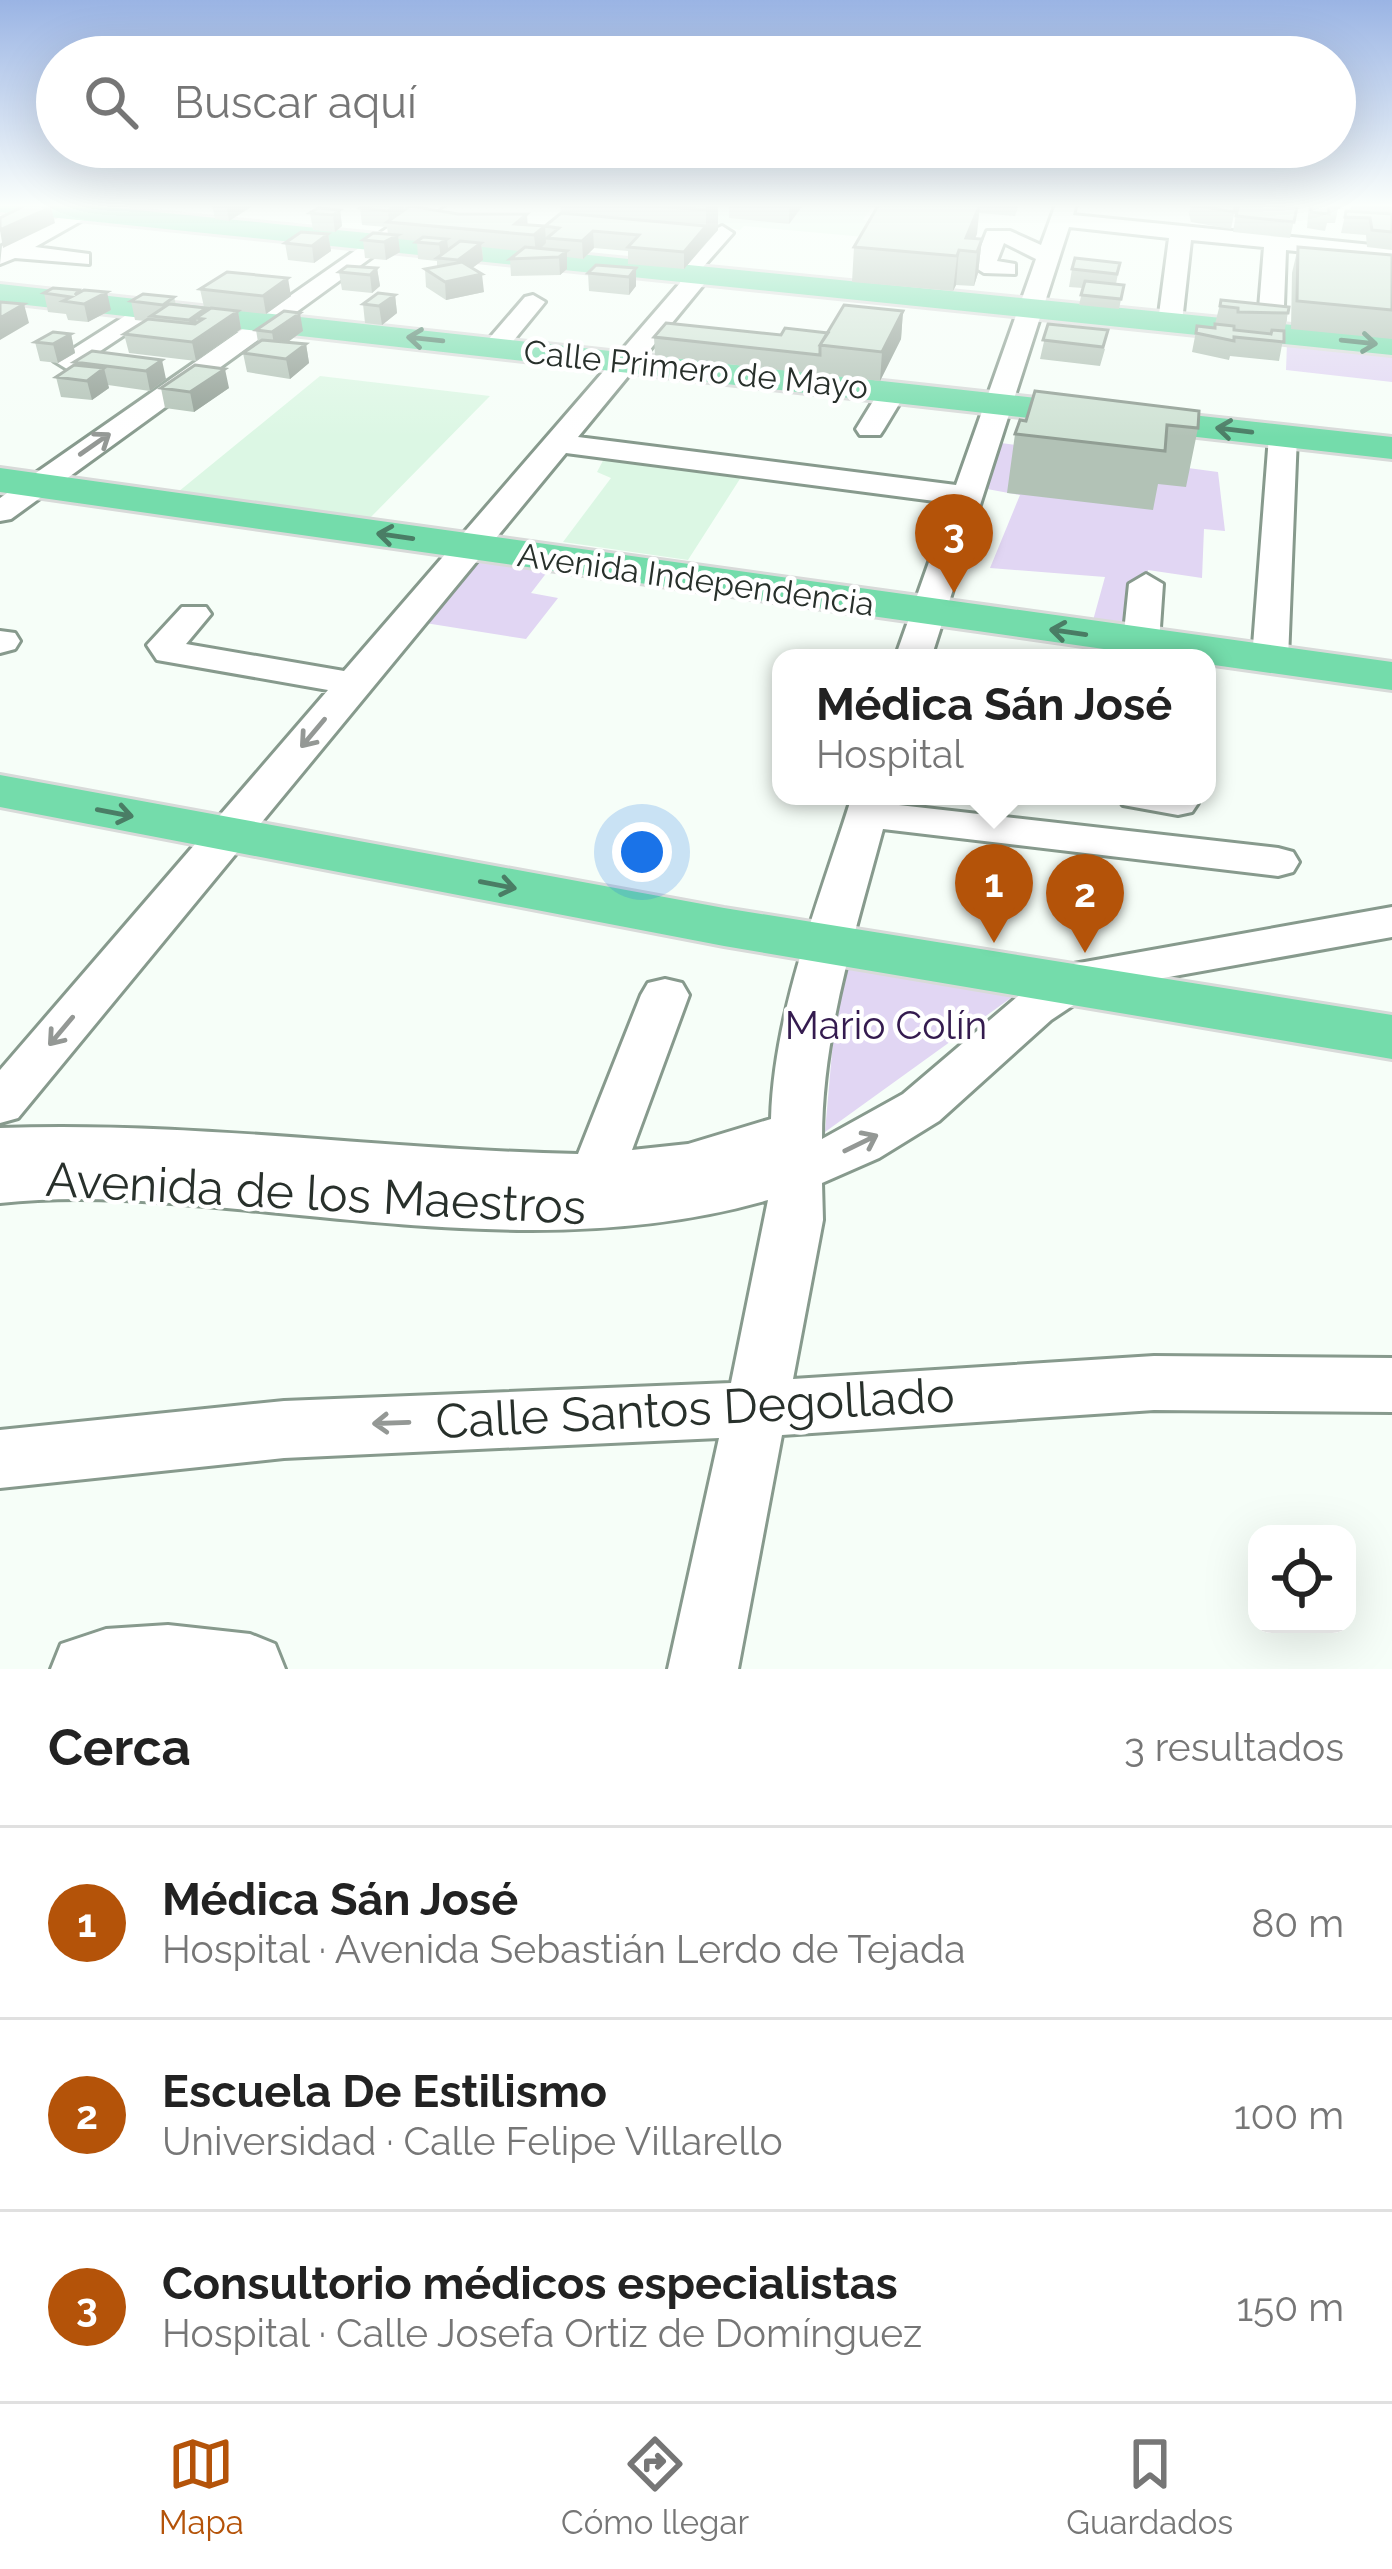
<!DOCTYPE html>
<html lang="es">
<meta charset="utf-8">
<style>
:root{--surface:#fff;--page:#f6f6f6;--text:#222;--muted:#767676;--line:#e0e0e0;--accent:#b45309}
body{margin:0;font-family:Raleway,sans-serif;background:var(--page);color:var(--text)}
.controls{position:absolute;right:36px;bottom:36px;display:grid;overflow:hidden;border-radius:24px;box-shadow:0 12px 48px #0002}
.controls button{width:108px;height:108px;display:grid;place-items:center;padding:0;border:0;border-bottom:3px solid var(--line);background:var(--surface);color:var(--text);font:60px sans-serif}
.you{position:absolute;left:642px;top:852px;width:42px;height:42px;margin:-30px;border:9px solid #fff;border-radius:50%;background:#1a73e8;box-shadow:0 0 0 18px #1a73e833}
.badge{display:grid;place-items:center;width:78px;height:78px;border-radius:50%;background:var(--accent);color:#fff;font-size:39px;font-weight:700}
.pin{position:absolute;translate:-50% -99px;filter:drop-shadow(0 3px 6px #0008)}
.pin::after{content:'';position:absolute;top:63px;width:42px;height:36px;background:inherit;clip-path:polygon(0 0,100% 0,50% 100%)}
.popup{position:absolute;left:772px;top:649px;width:444px;height:156px;box-sizing:border-box;display:grid;place-content:center;border-radius:24px;background:var(--surface);filter:drop-shadow(0 3px 9px #0005);font-size:39px;white-space:nowrap;color:var(--muted)}
.popup b{font-size:45px;color:var(--text)}
.popup::after{content:'';position:absolute;left:50%;top:100%;margin-left:-24px;border:24px solid transparent;border-top-color:var(--surface)}
.list{margin:0;padding:0;list-style:none}
h2{display:flex;justify-content:space-between;align-items:center;height:156px;margin:0;padding:0 48px;font-size:51px}
h2 small{font-size:39px;font-weight:400;color:var(--muted)}
.list li{display:grid;grid-template-columns:78px 1fr auto;gap:36px;align-items:center;box-sizing:border-box;height:192px;padding:0 48px;border-top:3px solid var(--line)}
.list b{display:block;font-size:45px;white-space:nowrap}
.list p{margin:0;font-size:39px;white-space:nowrap;color:var(--muted)}
.list em{font-size:39px;font-style:normal;color:var(--muted)}
.icon{flex:none;width:66px;height:66px;fill:none;stroke:currentColor;stroke-width:2;stroke-linecap:round;stroke-linejoin:round}
.map{position:relative;flex:none;width:1392px;height:1669px;overflow:hidden}
.search{position:absolute;background:var(--surface);box-shadow:0 12px 48px #0002;left:36px;right:36px;top:36px;height:132px;display:flex;align-items:center;gap:30px;box-sizing:border-box;padding:0 42px;border-radius:66px;color:var(--muted);font-size:45px}
.sheet{height:732px;background:var(--surface)}
nav{display:flex;justify-content:space-around;align-items:center;box-sizing:border-box;height:168px;border-top:3px solid var(--line);background:var(--surface);font-size:33px;color:var(--muted)}
nav a{display:grid;justify-items:center;gap:6px}
nav .on{color:var(--accent)}
.map>svg:first-child{display:block}
.built{fill:#dcf7e4}
.green{fill:#e1d6f3}
.lines{fill:none;stroke-linecap:round;stroke-linejoin:round}
.minor-casing{stroke:#879a8d;stroke-width:6}
.major-casing{stroke:#d8dad9;stroke-width:6}
.minor{fill:#fff;fill-rule:evenodd}
.major{fill:#74dcab;fill-rule:evenodd}
.wall{fill:#b2c2b6}
.shaded-wall{fill:#919e94}
.building{fill:#cfe2d4;stroke:#919e94;stroke-width:3}
.oneway{stroke:#4a7d65}
.oneway2{stroke:#949895}
.labels{text-anchor:middle;stroke-width:9;stroke-linejoin:round;paint-order:stroke}
.far-street-label{font-size:33px;fill:#28302b;stroke:#fff}
.park-label{font-size:39px;fill:#341b4f;stroke:#fff}
.near-street-label{font-size:48px;fill:#28302b;stroke:#fff}
</style>
<div class="map">
<svg width="1392" height="1669" viewBox="0 0 1392 1669">
<rect width="100%" height="100%" fill="#f6fef8"/>
<path class="built" d="M619 204H838L872 207 863 220 876 222 865 237 744 226 740 230Z
M320 376 490 396 370 518 178 492Z
M607 453 745 471 688 560 563 542 611 478 597 472Z"/>
<path class="green" d="M1287 343 1392 353V382L1286 370Z
M986 441 1218 472 1225 531 1204 529 1202 578 1148 570 1142 631 1092 624 1105 577 990 568 1020 495 971 486Z
M477 555 551 567 531 593 558 598 526 639 419 622Z
M840 962 1015 995 825 1132Z"/>
<g class="lines">
<defs>
<path id="minor" d="M86 204H111L35 247 89 254V264L15 258 0 264 2 246Z
M422 204H445L11 519 0 521V498Z
M1056 204H1076L1073 215 1392 247V261L1286 250 1283 333 1270 341 1257 333 1264 247 1191 240 1182 322 1170 329 1158 322 1169 238 1069 227 931 658H895L950 503 566 453 18 1118 0 1123V1070L328 690 157 660 147 645 182 607H206L211 614 186 644 344 671 680 283C681 260 701 235 722 226L733 233 703 267 704 284 578 437 956 485 1036 259 1004 243 997 261 1015 264V274L984 273 973 266 987 231H1010L1041 245Z
M533 295 545 302 541 307 505 351H487L483 346 487 341 525 297Z
M147 302 156 304V314L76 367 67 369 54 361Z
M893 383 907 391 884 429 880 435H860L856 429 883 385Z
M1283 427 1297 436 1288 659 1283 667H1257L1252 659 1269 436Z
M1146 574 1163 584 1159 642 1154 650H1128L1123 642 1129 584Z
M0 631 15 633 20 641 15 649 0 653Z
M852 796H892L890 804 1278 848 1293 852 1299 862 1293 872 1278 876 883 829C856 930 822 1033 822 1139L903 1094 1017 997 1068 965 1392 907V937L1096 990 1051 1020 939 1121 879 1158 822 1183 823 1220 793 1379 1154 1356 1392 1358V1412L1154 1410 782 1435 738 1669H668L719 1438 284 1458 0 1488V1430L284 1401 731 1383 768 1200C597 1249 422 1227 248 1210 165 1202 83 1194 0 1203V1128C193 1121 385 1150 578 1154L641 995 648 983 665 979 682 983 689 995 632 1150 688 1144 771 1119C774 1010 820 899 852 796Z
M1117 796H1194L1198 803 1192 812 1178 815 1123 805Z
M168 1625 250 1634 275 1644 285 1669H51L61 1644 106 1629Z"/>
<path id="major" d="M0 204H76L1392 335V355L0 212Z
M0 284 1392 437V459L0 302Z
M0 468 1392 662V690L1207 664V658H1167L0 492Z
M0 775 724 908 1392 1015V1059L724 946 0 807Z"/>
</defs>
<use href="#minor" class="minor-casing"/>
<use href="#major" class="major-casing"/>
<use href="#minor" class="minor"/>
<use href="#major" class="major"/>
</g>
<path class="wall" d="M212 204H251V207L229 221 215 219Z
M560 204H718V230L684 269 628 264V251L594 248 583 259 567 257V269L560 275 511 276 510 259 519 251 482 247 483 260 472 268 484 292 446 300 426 287 425 269 437 266V261L418 259 417 241 398 239 400 252 386 260 365 258 363 240 388 234 387 227 362 225 360 208 404 210 545 226 561 213Z
M729 204H804L789 224 729 218Z
M852 204H1019L1015 216 979 213 975 239H982L978 273 974 286 956 285 953 291 852 282 854 247 877 208Z
M1191 204H1265L1297 207 1290 238 1233 232 1236 214H1234L1231 229 1191 222 1189 214Z
M1309 204H1339L1335 223H1327L1325 231 1307 228Z
M1352 204H1392V250L1367 247 1366 235 1341 233 1346 211H1352L1350 208Z
M340 210 342 226 335 232 313 230 310 213Z
M328 234 331 251 314 263 288 260 285 243Z
M1298 247 1392 255V339L1291 329 1292 273Z
M1120 263 1116 284 1124 285 1119 309 1079 305 1083 288 1069 287 1072 269Z
M377 268 380 286 372 293 342 290 339 272Z
M636 268V286L629 295 589 291 588 273Z
M200 289 291 296 266 314 238 311 241 329 196 361 129 353 124 334 145 321 135 320 131 301 174 297 176 305 206 308V311L211 308 204 307Z
M79 290 80 293 111 310 88 322 68 320 66 314 48 312 44 293Z
M395 295 397 313 382 325 365 323 363 304Z
M1221 300 1289 307 1279 361 1230 356 1229 360 1192 352 1197 326 1214 328Z
M903 311 901 339 880 381 655 356 654 337 828 333Z
M1048 324 1105 349 1100 366 1040 359Z
M256 330 303 331 288 342 306 344 309 363 290 379 247 372 243 353 258 342Z
M71 334 75 353 58 363 40 361 35 342Z
M92 351 166 379 150 391 108 385 109 388 92 400 61 397 56 377 75 365 74 362Z
M161 388H229L194 412 165 408Z
M1035 391 1198 428 1186 487 1158 484 1153 510 1007 493 1015 434 1026 421Z"/>
<path class="shaded-wall" d="M226 204H251V207L229 221Z
M398 204H403L405 217 389 222 388 211Z
M713 204H718V230L706 243V210Z
M789 204H804L789 224Z
M980 204 977 234 970 251 966 238Z
M51 207 55 223 3 248 0 230Z
M340 210 342 226 335 232 333 215Z
M527 214 528 230 515 224Z
M545 226 546 243 536 253 534 235Z
M706 226V243L684 269V252Z
M593 231 594 248 583 259 582 241Z
M328 234 331 251 314 263 312 246Z
M398 235 400 252 386 260 384 242Z
M447 239 449 256 441 259 439 244Z
M982 239 978 273 974 286 977 252Z
M481 243 483 260 459 278 458 260Z
M959 250 956 285 953 291 957 256Z
M567 251V269L560 275 559 257Z
M377 268 380 286 372 293 370 275Z
M636 268V286L629 295V277Z
M482 274 484 292 446 300 445 282Z
M288 278 291 296 266 314 263 296Z
M107 292 111 310 88 322 84 304Z
M395 295 397 313 382 325 379 306Z
M24 304 29 323 0 340V318Z
M206 308 209 326 203 319 196 318 199 334 192 338 189 320Z
M238 311 241 329 196 361 192 342Z
M903 311 901 339 880 381 882 352Z
M300 313 303 331 275 351 272 332Z
M71 334 75 353 58 363 53 344Z
M306 344 309 363 290 379 286 359Z
M162 360 166 379 150 391 146 371Z
M104 368 109 388 92 400 87 381Z
M225 369 229 388 194 412 190 392Z"/>
<path class="building" d="M28 204 51 207 0 230V218Z
M367 204H398L388 211 360 208Z
M628 204H713L706 210Z
M879 204H980L966 238 982 239 977 252 959 250 957 256 854 247Z
M1194 204H1236L1234 212 1194 205Z
M1239 204 1297 207 1294 222 1236 216Z
M1311 204H1339V207L1328 206 1329 214 1311 212Z
M410 206 458 214H527L515 224 545 226 534 235 387 222Z
M318 208 340 210 333 215 310 213Z
M1346 211 1392 214V232L1372 230 1370 218 1345 217Z
M561 213 706 226 684 252 628 247 639 235 593 231 582 241 547 238 559 228 545 226Z
M301 232 328 234 312 246 285 243Z
M373 233 398 235 384 242 363 240Z
M423 237 447 239 439 244 416 242Z
M460 241 481 243 458 260 437 258Z
M525 247 567 251 559 257 510 259Z
M1298 247 1392 255V310L1297 301Z
M1075 258 1120 263 1117 274 1072 269Z
M462 262 482 274 445 282 425 269Z
M596 265 636 268 629 277 588 273Z
M347 266 377 268 370 275 339 272Z
M227 272 288 278 263 296 200 289Z
M1085 281 1124 285 1121 299 1081 295Z
M53 288 79 290 75 295 84 290 107 292 84 304 63 301 71 297 44 293Z
M378 293 395 295 379 306 363 304Z
M143 294 174 297 163 305 131 301Z
M1221 300 1289 307 1288 313 1238 312V308L1220 306Z
M0 302 24 304 0 318Z
M169 304 206 308 189 320 151 316Z
M844 305 903 311 882 352 820 345Z
M211 308 238 311 192 342 124 334 148 319 195 324 203 319 196 318Z
M284 311 300 313 272 332 256 330Z
M666 323 781 335 785 328 828 333 820 345V355L654 337Z
M1048 324 1108 330 1103 347 1043 340Z
M1215 324 1234 326V330L1271 334 1272 330 1284 331V342L1234 337V341L1196 333 1197 326 1215 328Z
M53 332 71 334 53 344 35 342Z
M262 340 306 344 286 359 243 353Z
M92 351 162 360 146 371 74 362Z
M74 365 104 368 87 381 56 377Z
M195 365 225 369 190 392 161 388Z
M1035 391 1199 411 1198 428 1167 425 1165 451 1015 434 1020 420 1026 421Z"/>
<defs><path id="oneway-shaft" d="M-6 0H5M1.5-3L5.5 0L1.5 3" fill="none" stroke-width="1.6" stroke-linecap="round" stroke-linejoin="round" transform="scale(3)"/></defs>
<g class="oneway">
<use href="#oneway-shaft" transform="translate(425 339) rotate(-174)"/>
<use href="#oneway-shaft" transform="translate(1359 342) rotate(6)"/>
<use href="#oneway-shaft" transform="translate(1234 430) rotate(-173)"/>
<use href="#oneway-shaft" transform="translate(395 536) rotate(-172)"/>
<use href="#oneway-shaft" transform="translate(1068 632) rotate(-172)"/>
<use href="#oneway-shaft" transform="translate(115 813) rotate(11)"/>
<use href="#oneway-shaft" transform="translate(498 885) rotate(11)"/>
</g>
<g class="oneway2">
<use href="#oneway-shaft" transform="translate(95 444) rotate(-35)"/>
<use href="#oneway-shaft" transform="translate(313 733) rotate(130)"/>
<use href="#oneway-shaft" transform="translate(61 1031) rotate(130)"/>
<use href="#oneway-shaft" transform="translate(861 1143) rotate(-26)"/>
<use href="#oneway-shaft" transform="translate(391 1423) rotate(178)"/>
</g>
<linearGradient id="sky" x2="0" y2="1"><stop stop-color="#9ab4e4"/><stop offset="0.47" stop-color="#fbfffc"/><stop offset="1" stop-color="#fbfffc" stop-opacity="0"/></linearGradient>
<rect width="1392" height="437" fill="url(#sky)"/>
<g class="labels">
<g class="far-street-label">
<text transform="translate(696 369) rotate(6)" y="12">Calle Primero de Mayo</text>
<text transform="translate(696 579) rotate(8)" y="12">Avenida Independencia</text>
</g>
<g class="park-label">
<text x="886" y="1039">Mario Colín</text>
</g>
<g class="near-street-label">
<text transform="translate(316 1193) rotate(3)" y="17">Avenida de los Maestros</text>
<text transform="translate(695 1408) rotate(-3)" y="17">Calle Santos Degollado</text>
</g>
</g>
</svg>
<div class="controls">
<button><svg class="icon" aria-label="locate" viewBox="0 0 24 24"><circle cx="12" cy="12" r="6"/><path d="M12 2v4M12 18v4M2 12h4M18 12h4"/></svg></button>
</div>
<div class="you"></div>
<div class="pin badge" style="left:994px;top:943px">1</div>
<div class="popup"><b>Médica Sán José</b>Hospital</div>
<div class="pin badge" style="left:1085px;top:953px">2</div>
<div class="pin badge" style="left:954px;top:593px">3</div>
<div class="search"><svg class="icon" aria-label="search" viewBox="0 0 24 24"><circle cx="10" cy="10" r="6"/><path d="M15 15l6 6"/></svg>Buscar aquí</div>
</div>
<section class="sheet">
<h2>Cerca<small>3 resultados</small></h2>
<ul class="list">
<li><span class="badge">1</span><div><b>Médica Sán José</b><p>Hospital · Avenida Sebastián Lerdo de Tejada</p></div><em>80 m</em></li>
<li><span class="badge">2</span><div><b>Escuela De Estilismo</b><p>Universidad · Calle Felipe Villarello</p></div><em>100 m</em></li>
<li><span class="badge">3</span><div><b>Consultorio médicos especialistas</b><p>Hospital · Calle Josefa Ortiz de Domínguez</p></div><em>150 m</em></li>
</ul>
</section>
<nav>
<a class="on"><svg class="icon" aria-label="map" viewBox="0 0 24 24"><path d="M3 6l6-2 6 2 6-2v14l-6 2-6-2-6 2zM9 4v14M15 6v14"/></svg>Mapa</a>
<a><svg class="icon" aria-label="directions" viewBox="0 0 24 24"><path d="M12 3l9 9-9 9-9-9zM9 14v-3h6M13 9l2 2-2 2"/></svg>Cómo llegar</a>
<a><svg class="icon" aria-label="saved" viewBox="0 0 24 24"><path d="M7 4h10v16l-5-4-5 4z"/></svg>Guardados</a>
</nav>
